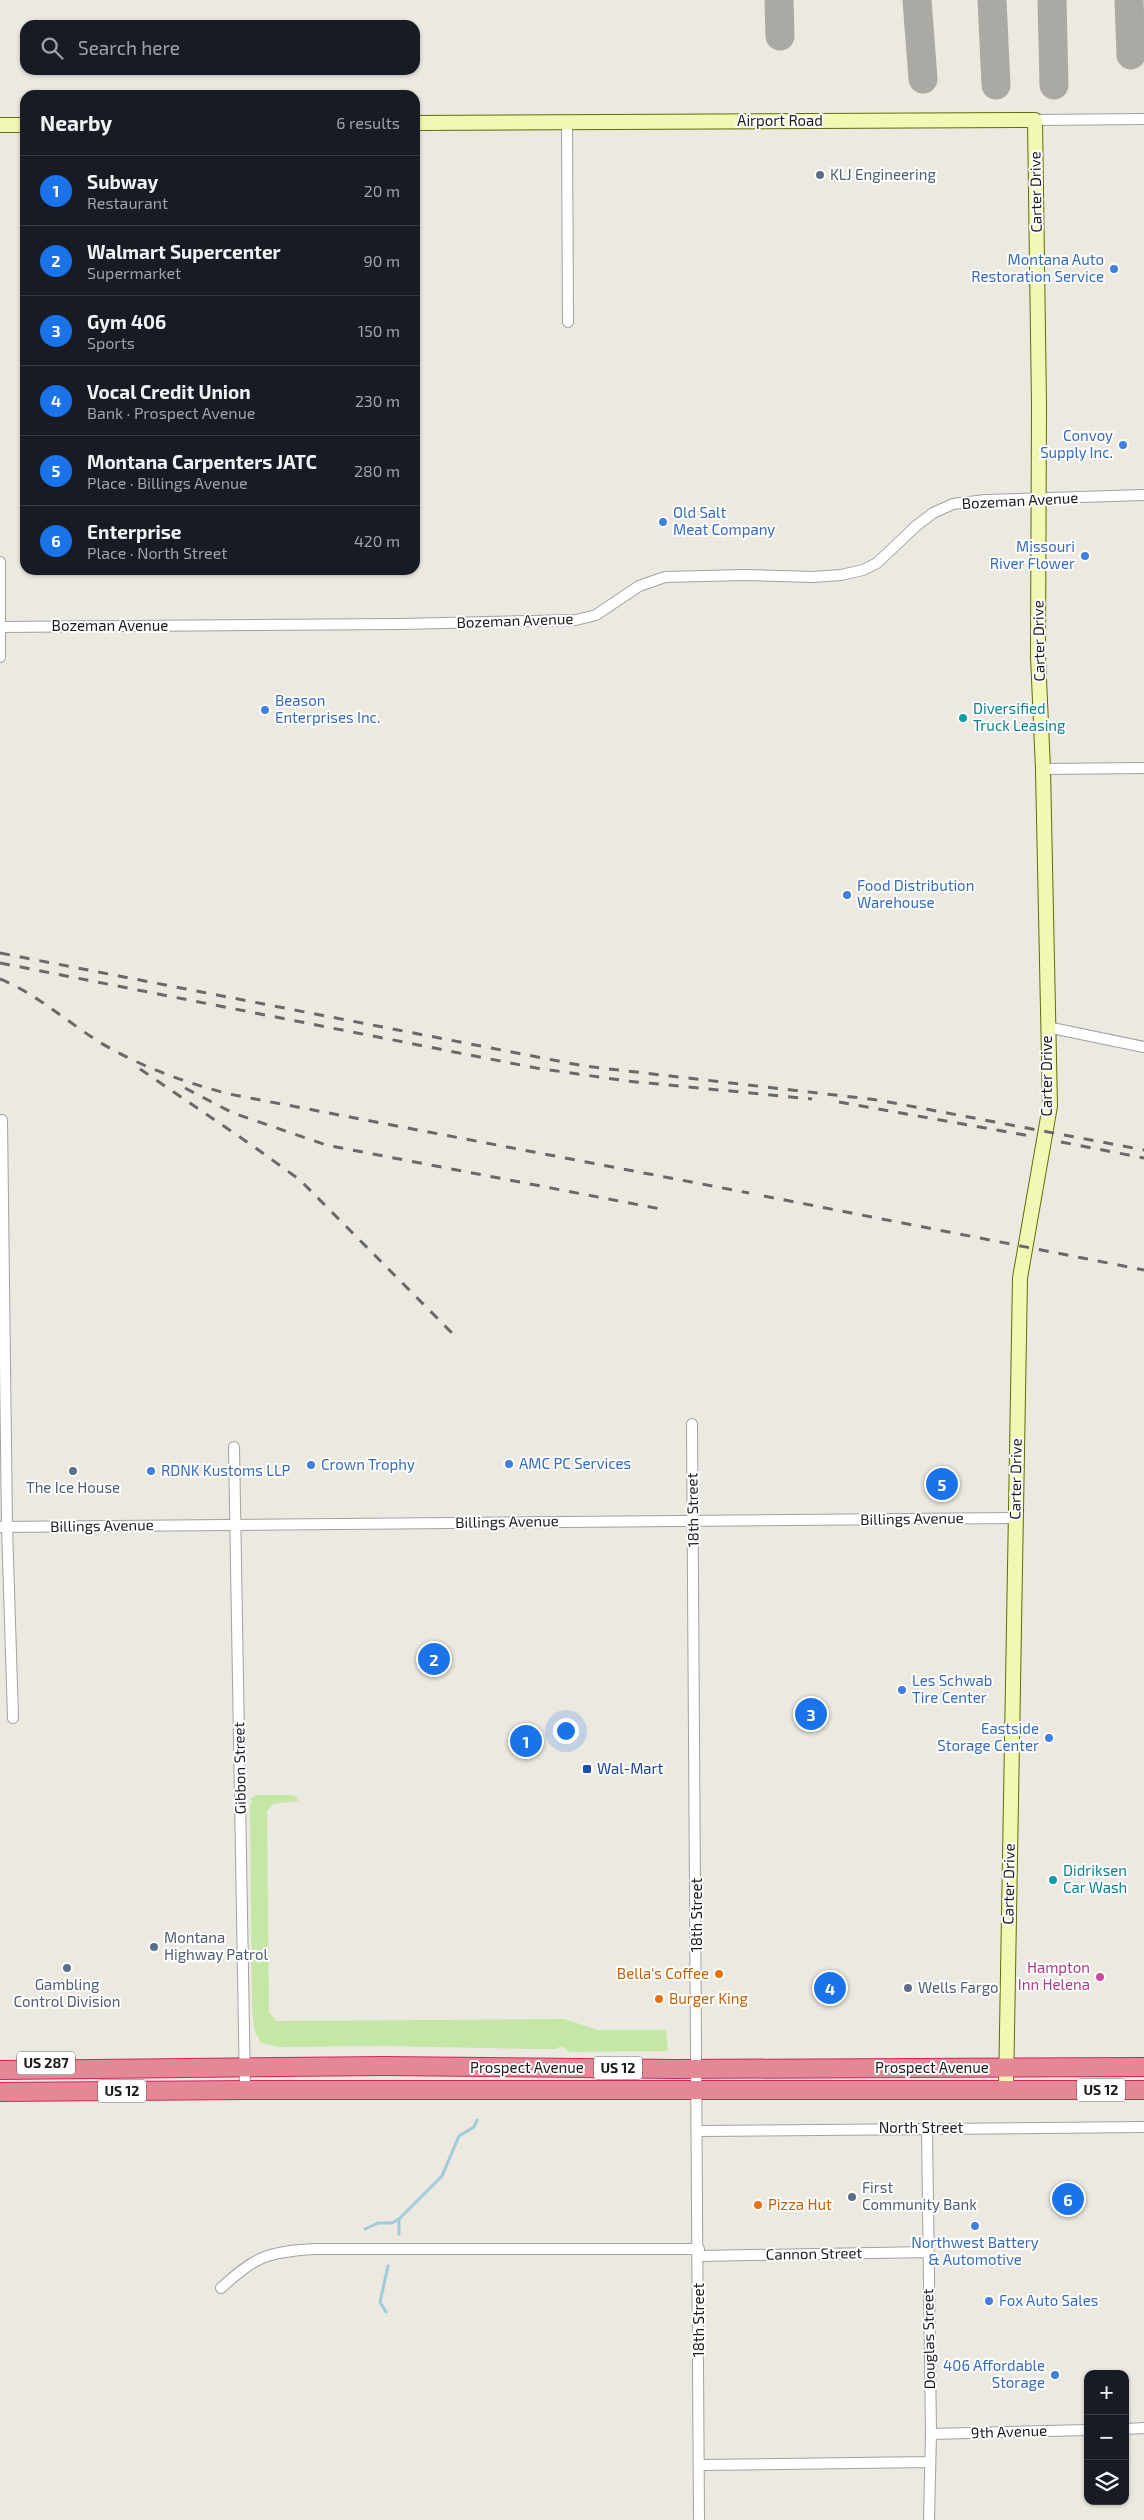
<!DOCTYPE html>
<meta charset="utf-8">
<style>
:root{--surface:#171b24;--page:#20242c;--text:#f1f3f6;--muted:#9ea1a6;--line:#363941;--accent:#1a73e8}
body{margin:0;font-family:"Exo 2",sans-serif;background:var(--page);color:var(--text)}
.controls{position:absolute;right:15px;bottom:15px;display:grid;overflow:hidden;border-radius:10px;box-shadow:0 1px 4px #0004}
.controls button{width:45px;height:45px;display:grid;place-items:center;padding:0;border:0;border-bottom:1px solid var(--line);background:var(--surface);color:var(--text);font:25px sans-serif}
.you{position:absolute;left:565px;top:1730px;width:18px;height:18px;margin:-12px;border:4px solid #fff;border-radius:50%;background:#1a73e8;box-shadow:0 0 0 8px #1a73e833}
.badge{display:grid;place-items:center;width:32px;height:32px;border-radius:50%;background:var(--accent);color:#fff;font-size:16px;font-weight:700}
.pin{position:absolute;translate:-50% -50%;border:2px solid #fff;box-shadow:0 1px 5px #0006}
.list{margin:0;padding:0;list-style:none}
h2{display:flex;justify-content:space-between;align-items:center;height:65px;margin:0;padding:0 20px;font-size:21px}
h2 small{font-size:16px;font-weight:400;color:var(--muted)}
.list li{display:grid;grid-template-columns:32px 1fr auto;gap:15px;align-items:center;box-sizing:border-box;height:70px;padding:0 20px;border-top:1px solid var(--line)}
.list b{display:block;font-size:19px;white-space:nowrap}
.list p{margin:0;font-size:16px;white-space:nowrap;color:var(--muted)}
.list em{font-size:16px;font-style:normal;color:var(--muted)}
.icon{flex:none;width:28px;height:28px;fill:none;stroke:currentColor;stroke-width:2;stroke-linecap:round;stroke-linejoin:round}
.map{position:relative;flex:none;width:1144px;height:2520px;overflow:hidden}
.search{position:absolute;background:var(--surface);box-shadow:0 1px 4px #0004;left:20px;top:20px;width:400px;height:55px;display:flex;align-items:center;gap:12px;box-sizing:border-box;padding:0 18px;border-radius:15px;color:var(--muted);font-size:19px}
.panel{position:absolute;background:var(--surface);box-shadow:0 1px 4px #0004;left:20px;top:90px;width:400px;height:485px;border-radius:15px}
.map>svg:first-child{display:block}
.grass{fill:#c4e7a6}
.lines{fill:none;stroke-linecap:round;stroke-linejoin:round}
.stream{stroke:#a0cbda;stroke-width:3}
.taxiway{stroke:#aaa9a4;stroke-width:29}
.street-casing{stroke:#a2a2a2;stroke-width:12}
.secondary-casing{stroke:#5f6e06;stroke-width:16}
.highway-casing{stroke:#d2265b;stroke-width:20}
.street{stroke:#fff;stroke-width:10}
.secondary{stroke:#f2f8b3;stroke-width:14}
.highway{stroke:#e48896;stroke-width:18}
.rail{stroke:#696969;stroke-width:3;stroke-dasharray:10 10;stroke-linecap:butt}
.service-dot{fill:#5c6f8a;stroke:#fff;stroke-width:2}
.shop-dot{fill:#3f7fe0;stroke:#fff;stroke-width:2}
.culture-dot{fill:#0f9aa8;stroke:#fff;stroke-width:2}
.transit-dot{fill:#1a4fb4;stroke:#fff;stroke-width:2}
.food-dot{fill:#e8710a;stroke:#fff;stroke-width:2}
.hotel-dot{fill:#d1479c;stroke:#fff;stroke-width:2}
.labels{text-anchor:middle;stroke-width:4;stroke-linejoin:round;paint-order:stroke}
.shield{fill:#fff;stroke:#5f5f5f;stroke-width:1}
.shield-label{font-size:14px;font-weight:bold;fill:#1b1b1b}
.street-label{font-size:15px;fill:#1b1b1b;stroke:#fff}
.service-label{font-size:15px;fill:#4e5e75;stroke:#fff;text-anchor:start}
.shop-label{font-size:15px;fill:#366cbe;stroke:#fff;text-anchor:start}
.culture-label{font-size:15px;fill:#0d838f;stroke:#fff;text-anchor:start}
.transit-label{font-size:15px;fill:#164399;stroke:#fff;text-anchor:start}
.hotel-label{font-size:15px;fill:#b23c85;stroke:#fff;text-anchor:end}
.food-label{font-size:15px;fill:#c56008;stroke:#fff;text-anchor:start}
</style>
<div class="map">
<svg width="1144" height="2520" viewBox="0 0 1144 2520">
<rect width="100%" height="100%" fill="#ece9e0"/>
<path class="grass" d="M256 1795H291L297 1797 298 1801 273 1804 267 1811 269 2012 276 2021 564 2019 598 2030H666L668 2051 570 2052 561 2046 556 2049H531L385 2046 278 2047 261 2043 254 2029 252 2008 250 1808 252 1801 250 1799Z"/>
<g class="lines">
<path class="stream" d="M365 2229 378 2223H392L399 2219 442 2176 459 2136 474 2127 477 2120
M399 2234V2220
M386 2312 380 2302 388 2266"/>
<path class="taxiway" d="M779 0 780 36
M917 0 923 79
M992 0 996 85
M1052 0 1054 85
M1129 0 1131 55"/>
<defs>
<path id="street" d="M1035 120 1144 119
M567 122 568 322
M0 562V657
M0 627 400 624 576 620 596 615 639 586 665 577 744 575 813 577 841 575 863 570 877 563 916 526 933 513 953 504 985 500 1144 495
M1043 769 1144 768
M1047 1027 1144 1047
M2 1120 7 1527 13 1718
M692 1424 699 2520
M234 1447 245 2090
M0 1527 1015 1518
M927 2128 931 2434 929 2520
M698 2131 1144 2127
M699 2256 928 2252
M221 2288C256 2256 267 2252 314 2249H699
M1125 2429 1144 2428
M931 2434 1088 2430
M701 2465 930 2462"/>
<path id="secondary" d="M415 123 1035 120 1039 405 1038 656 1043 769 1050 1106 1020 1278 1006 2090
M0 125H25"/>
<path id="highway" d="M0 2070 384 2066 675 2069 1144 2067
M0 2092 245 2090H1144"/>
</defs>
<use href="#street" class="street-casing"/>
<use href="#secondary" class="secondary-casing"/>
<use href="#highway" class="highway-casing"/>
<use href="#street" class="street"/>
<use href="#secondary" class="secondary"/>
<use href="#highway" class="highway"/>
<path class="rail" d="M0 953 584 1066 878 1100 1144 1150
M0 963 536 1068 627 1081 812 1099
M0 979C37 994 67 1022 101 1043 141 1067 184 1082 229 1094L749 1193
M140 1069 253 1146 300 1180 452 1333
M185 1088 233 1113 326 1145 666 1210
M839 1102 1036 1137
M1061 1142 1144 1158
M764 1196 1144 1270"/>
</g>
<g class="service-dot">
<circle cx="820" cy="175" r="5"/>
<circle cx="73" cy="1471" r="5"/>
<circle cx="154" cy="1947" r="5"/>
<circle cx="67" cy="1968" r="5"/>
<circle cx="908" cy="1988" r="5"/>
<circle cx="852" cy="2197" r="5"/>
</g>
<g class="shop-dot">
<circle cx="1114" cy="269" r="5"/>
<circle cx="1123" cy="445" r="5"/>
<circle cx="663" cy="522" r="5"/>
<circle cx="1085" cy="556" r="5"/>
<circle cx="265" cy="710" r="5"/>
<circle cx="847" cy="895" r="5"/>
<circle cx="509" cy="1464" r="5"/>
<circle cx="311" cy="1465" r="5"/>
<circle cx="151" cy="1471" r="5"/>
<circle cx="902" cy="1690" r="5"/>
<circle cx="1049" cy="1738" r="5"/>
<circle cx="975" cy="2226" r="5"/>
<circle cx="989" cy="2301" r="5"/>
<circle cx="1055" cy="2375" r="5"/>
</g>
<g class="culture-dot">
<circle cx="963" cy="718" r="5"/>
<circle cx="1053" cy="1880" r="5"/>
</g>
<rect class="transit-dot" x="582" y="1764" width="10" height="10" rx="2.5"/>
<g class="food-dot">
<circle cx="719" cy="1974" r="5"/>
<circle cx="659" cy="1999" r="5"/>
<circle cx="758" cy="2205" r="5"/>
</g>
<circle class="hotel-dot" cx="1100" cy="1977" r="5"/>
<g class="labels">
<g class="shield">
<rect x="17" y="2051.5" width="58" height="23" rx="4"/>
<rect x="594" y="2056.5" width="48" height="23" rx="4"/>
<rect x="1077" y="2078.5" width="48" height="23" rx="4"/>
<rect x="98" y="2079.5" width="48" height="23" rx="4"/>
</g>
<g class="shield-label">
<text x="46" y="2068">US 287</text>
<text x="618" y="2073">US 12</text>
<text x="1101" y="2095">US 12</text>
<text x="122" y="2096">US 12</text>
</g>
<g class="street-label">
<text x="780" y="126">Airport Road</text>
<text transform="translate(1036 192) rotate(-91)" y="5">Carter Drive</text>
<text transform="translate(1020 501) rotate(-3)" y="5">Bozeman Avenue</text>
<text transform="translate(515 621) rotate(-2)" y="5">Bozeman Avenue</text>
<text x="110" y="631">Bozeman Avenue</text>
<text transform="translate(1039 641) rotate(-91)" y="5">Carter Drive</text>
<text transform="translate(1047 1076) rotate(-90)" y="5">Carter Drive</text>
<text transform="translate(1016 1479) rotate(-89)" y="5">Carter Drive</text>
<text transform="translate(693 1510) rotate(-91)" y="5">18th Street</text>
<text transform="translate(912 1519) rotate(-1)" y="5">Billings Avenue</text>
<text transform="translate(507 1522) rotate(-1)" y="5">Billings Avenue</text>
<text transform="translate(102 1526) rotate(-1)" y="5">Billings Avenue</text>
<text transform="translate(240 1768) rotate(-91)" y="5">Gibbon Street</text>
<text transform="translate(1009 1884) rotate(-89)" y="5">Carter Drive</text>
<text transform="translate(697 1915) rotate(-90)" y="5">18th Street</text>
<text x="527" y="2073">Prospect Avenue</text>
<text x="932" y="2073">Prospect Avenue</text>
<text x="921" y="2133">North Street</text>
<text transform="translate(814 2254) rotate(-1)" y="5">Cannon Street</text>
<text transform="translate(699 2320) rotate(-90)" y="5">18th Street</text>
<text transform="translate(929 2339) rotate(-91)" y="5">Douglas Street</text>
<text transform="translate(1009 2432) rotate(-2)" y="5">9th Avenue</text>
</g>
<g class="service-label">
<text x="830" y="180">KLJ Engineering</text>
<text x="73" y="1493" text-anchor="middle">The Ice House</text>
<text x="164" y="1943">Montana<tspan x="164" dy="17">Highway Patrol</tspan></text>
<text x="67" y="1990" text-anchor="middle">Gambling<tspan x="67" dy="17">Control Division</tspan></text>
<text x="918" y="1993">Wells Fargo</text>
<text x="862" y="2193">First<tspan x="862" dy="17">Community Bank</tspan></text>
</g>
<g class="shop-label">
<text x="1104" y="265" text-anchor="end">Montana Auto<tspan x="1104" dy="17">Restoration Service</tspan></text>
<text x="1113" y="441" text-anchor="end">Convoy<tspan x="1113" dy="17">Supply Inc.</tspan></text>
<text x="673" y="518">Old Salt<tspan x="673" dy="17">Meat Company</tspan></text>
<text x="1075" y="552" text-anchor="end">Missouri<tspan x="1075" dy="17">River Flower</tspan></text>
<text x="275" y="706">Beason<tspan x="275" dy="17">Enterprises Inc.</tspan></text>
<text x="857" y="891">Food Distribution<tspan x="857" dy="17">Warehouse</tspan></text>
<text x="519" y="1469">AMC PC Services</text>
<text x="321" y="1470">Crown Trophy</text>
<text x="161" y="1476">RDNK Kustoms LLP</text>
<text x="912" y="1686">Les Schwab<tspan x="912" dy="17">Tire Center</tspan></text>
<text x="1039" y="1734" text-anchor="end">Eastside<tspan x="1039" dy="17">Storage Center</tspan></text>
<text x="975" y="2248" text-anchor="middle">Northwest Battery<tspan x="975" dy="17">&amp; Automotive</tspan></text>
<text x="999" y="2306">Fox Auto Sales</text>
<text x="1045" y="2371" text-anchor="end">406 Affordable<tspan x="1045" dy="17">Storage</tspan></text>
</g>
<g class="culture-label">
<text x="973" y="714">Diversified<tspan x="973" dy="17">Truck Leasing</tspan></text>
<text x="1063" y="1876">Didriksen<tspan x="1063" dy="17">Car Wash</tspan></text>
</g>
<g class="transit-label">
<text x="597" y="1774">Wal-Mart</text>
</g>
<g class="hotel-label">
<text x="1090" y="1973">Hampton<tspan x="1090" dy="17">Inn Helena</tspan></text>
</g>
<g class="food-label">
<text x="709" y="1979" text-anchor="end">Bella's Coffee</text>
<text x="669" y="2004">Burger King</text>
<text x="768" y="2210">Pizza Hut</text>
</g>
</g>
</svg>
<div class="controls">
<button>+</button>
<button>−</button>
<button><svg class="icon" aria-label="layers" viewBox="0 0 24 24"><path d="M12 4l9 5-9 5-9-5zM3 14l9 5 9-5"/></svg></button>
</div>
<div class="you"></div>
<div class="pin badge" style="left:526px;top:1741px">1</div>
<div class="pin badge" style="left:434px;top:1659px">2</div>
<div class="pin badge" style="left:811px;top:1714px">3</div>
<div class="pin badge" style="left:830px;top:1988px">4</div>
<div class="pin badge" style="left:942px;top:1484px">5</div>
<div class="pin badge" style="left:1068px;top:2199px">6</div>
<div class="search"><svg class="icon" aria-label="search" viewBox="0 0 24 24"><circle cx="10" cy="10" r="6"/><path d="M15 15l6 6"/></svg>Search here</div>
<section class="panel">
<h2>Nearby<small>6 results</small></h2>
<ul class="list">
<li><span class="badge">1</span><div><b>Subway</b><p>Restaurant</p></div><em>20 m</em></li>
<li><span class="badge">2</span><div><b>Walmart Supercenter</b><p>Supermarket</p></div><em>90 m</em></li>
<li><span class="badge">3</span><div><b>Gym 406</b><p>Sports</p></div><em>150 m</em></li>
<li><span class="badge">4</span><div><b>Vocal Credit Union</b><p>Bank · Prospect Avenue</p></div><em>230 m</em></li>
<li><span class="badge">5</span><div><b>Montana Carpenters JATC</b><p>Place · Billings Avenue</p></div><em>280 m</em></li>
<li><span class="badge">6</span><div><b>Enterprise</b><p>Place · North Street</p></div><em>420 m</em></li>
</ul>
</section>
</div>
